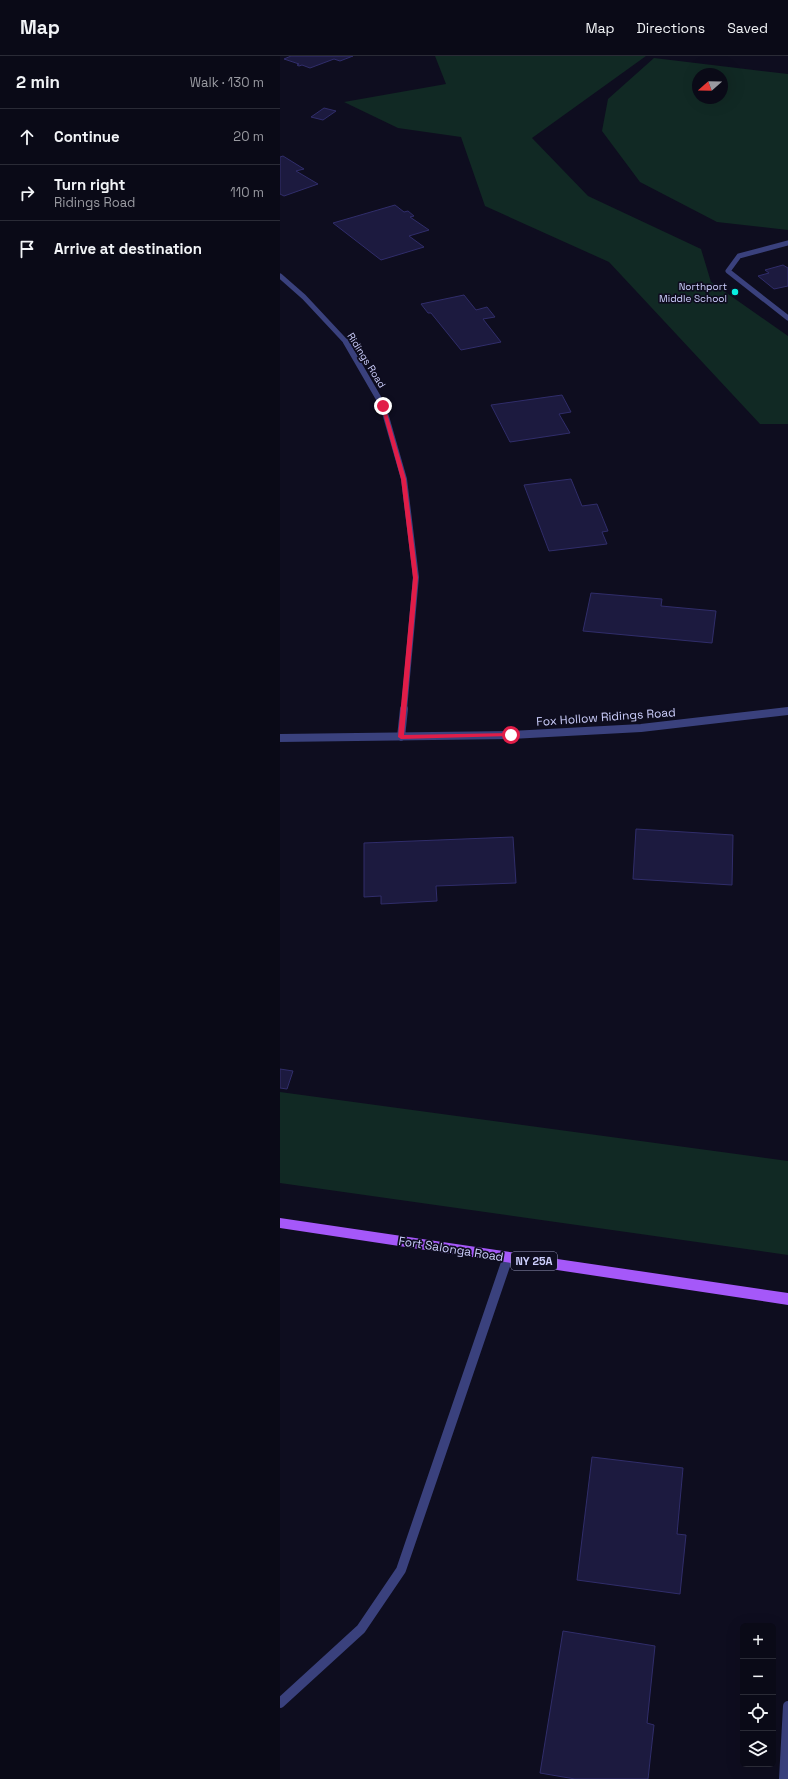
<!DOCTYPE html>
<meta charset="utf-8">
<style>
:root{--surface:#0a0a17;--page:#131320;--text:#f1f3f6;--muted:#999aa1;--line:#2a2b36}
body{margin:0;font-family:"Space Grotesk",sans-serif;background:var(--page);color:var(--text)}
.controls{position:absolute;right:12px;bottom:12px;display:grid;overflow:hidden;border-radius:6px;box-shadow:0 4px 16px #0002}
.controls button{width:36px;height:36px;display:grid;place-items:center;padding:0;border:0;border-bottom:1px solid var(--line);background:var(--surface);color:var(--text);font:20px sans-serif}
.compass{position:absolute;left:412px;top:12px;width:36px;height:36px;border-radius:50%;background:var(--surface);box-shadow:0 4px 16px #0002;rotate:250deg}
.stop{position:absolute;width:12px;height:12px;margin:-9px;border:3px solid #e11d48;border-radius:50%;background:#fff}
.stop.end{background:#e11d48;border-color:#fff;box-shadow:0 1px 4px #0008}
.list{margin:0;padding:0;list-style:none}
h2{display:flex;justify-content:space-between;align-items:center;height:52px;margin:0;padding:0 16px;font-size:17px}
h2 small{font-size:13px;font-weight:400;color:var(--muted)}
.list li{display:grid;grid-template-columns:26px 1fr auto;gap:12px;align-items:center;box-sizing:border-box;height:56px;padding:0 16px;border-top:1px solid var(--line)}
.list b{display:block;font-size:15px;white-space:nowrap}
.list p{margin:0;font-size:13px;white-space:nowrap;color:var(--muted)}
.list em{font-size:13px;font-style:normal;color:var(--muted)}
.icon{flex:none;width:22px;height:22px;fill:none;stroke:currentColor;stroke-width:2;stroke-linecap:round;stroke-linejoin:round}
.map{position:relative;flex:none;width:508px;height:1723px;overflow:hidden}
header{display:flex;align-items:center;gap:24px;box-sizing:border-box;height:56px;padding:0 20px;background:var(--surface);border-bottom:1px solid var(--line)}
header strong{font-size:19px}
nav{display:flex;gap:22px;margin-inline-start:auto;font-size:14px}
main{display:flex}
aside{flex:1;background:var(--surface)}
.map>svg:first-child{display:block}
.green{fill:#112924;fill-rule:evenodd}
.building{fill:#1c1a3f;stroke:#302d6a}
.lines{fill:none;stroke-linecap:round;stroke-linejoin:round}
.service-far1{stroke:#3a417d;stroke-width:5}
.service{stroke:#3a417d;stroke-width:10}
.minor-far3{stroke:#3a417d;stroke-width:5}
.minor-far2{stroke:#3a417d;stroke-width:6}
.minor-far1{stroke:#3a417d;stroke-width:8}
.minor{stroke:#3a417d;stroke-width:10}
.primary{fill:#a558f9;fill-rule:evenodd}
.route{fill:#e11d48}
.poi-dot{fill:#08eee2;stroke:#0e0d1f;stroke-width:1.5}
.labels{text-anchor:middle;stroke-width:3.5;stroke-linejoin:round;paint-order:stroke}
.far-poi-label{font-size:10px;fill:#cdcffd;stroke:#0e0d1f;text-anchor:end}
.far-street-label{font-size:10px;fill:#cdcffd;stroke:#0e0d1f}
.shield{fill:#0e0d1f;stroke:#9495ba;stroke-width:1}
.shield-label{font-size:11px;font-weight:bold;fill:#cdcffd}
.street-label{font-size:12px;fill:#cdcffd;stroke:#0e0d1f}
</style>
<header>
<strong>Map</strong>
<nav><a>Map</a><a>Directions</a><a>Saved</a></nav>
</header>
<main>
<aside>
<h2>2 min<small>Walk · 130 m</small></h2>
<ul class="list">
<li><svg class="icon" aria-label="ahead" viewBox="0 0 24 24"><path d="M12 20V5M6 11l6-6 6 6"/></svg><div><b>Continue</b></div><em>20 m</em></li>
<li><svg class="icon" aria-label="right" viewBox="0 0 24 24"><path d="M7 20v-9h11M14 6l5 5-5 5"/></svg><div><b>Turn right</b><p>Ridings Road</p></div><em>110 m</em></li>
<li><svg class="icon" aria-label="arrive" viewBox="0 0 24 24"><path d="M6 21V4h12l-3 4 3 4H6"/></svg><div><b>Arrive at destination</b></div></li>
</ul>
</aside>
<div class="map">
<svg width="508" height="1723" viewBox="0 0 508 1723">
<rect width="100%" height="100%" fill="#0e0d1f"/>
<path class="green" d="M155 0H366L252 82 308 140 421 193 431 226 508 280V368H480L329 206 205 150 181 81 118 72 64 46 166 28Z
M374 2 508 18V174L437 166 360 126 322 75 328 43ZM418 18H442V42H418Z
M0 1036 508 1105V1199L0 1127Z"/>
<path class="building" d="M11 0H73L60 5 54 3 30 12 22 9 19 10 17 9 19 8 4 3Z
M44 52 56 55 43 64 31 61Z
M3 100 24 113 16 115 38 128 4 140 0 138V101Z
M115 149 124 156 128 155 134 160 130 161 149 174 129 180 144 191 101 204 53 167Z
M503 209 508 212V230L494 233 478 220 489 217 485 214Z
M184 239 196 254 207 251 215 261 203 263 221 286 181 294 151 257H148L141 248Z
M282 339 291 356 279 358 290 377 230 386 211 349Z
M291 423 302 450 317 448 328 475 322 476 327 488 269 495 244 429Z
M311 537 382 543 381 550 436 555 432 587 303 575Z
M356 773 453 779 452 829 353 823Z
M233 781 236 827 156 830 157 845 101 848V840L84 841V787Z
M0 1013 13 1015 7 1033 0 1032Z
M312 1401 403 1412 397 1478 406 1479 400 1538 297 1524Z
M283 1575 375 1590 367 1667 374 1669 368 1723H295L260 1717Z"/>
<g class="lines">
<path class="service-far1" d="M508 187 459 200 448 215 508 262"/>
<path class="service" d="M0 1647 81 1573 121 1514 228 1201"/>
<path class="minor-far3" d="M0 220 24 241 67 287"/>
<path class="minor-far2" d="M66 286 103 350 124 423 136 521 124 654"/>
<path class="minor-far1" d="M121 681 124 653
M0 682 231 679 361 672 508 655"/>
<path class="minor" d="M504 1723 508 1650"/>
<path class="primary" d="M0 1162 508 1237V1249L0 1172Z"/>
</g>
<path class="route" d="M103 349 105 350 126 423 138 522 124 679 231 677H233V680L121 683 118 681 133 522 121 423 101 350Z"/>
<circle class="poi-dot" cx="455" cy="236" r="4"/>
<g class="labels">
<g class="far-poi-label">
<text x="447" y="234">Northport<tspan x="447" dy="12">Middle School</tspan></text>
</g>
<g class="far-street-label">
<text transform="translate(87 304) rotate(58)" y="4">Ridings Road</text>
</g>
<rect class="shield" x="231" y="1196" width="46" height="18" rx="3"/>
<g class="shield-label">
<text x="254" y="1209">NY 25A</text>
</g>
<g class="street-label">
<text transform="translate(326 661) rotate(-4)" y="4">Fox Hollow Ridings Road</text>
<text transform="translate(171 1193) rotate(9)" y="4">Fort Salonga Road</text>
</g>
</g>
</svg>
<div class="controls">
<button>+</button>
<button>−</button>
<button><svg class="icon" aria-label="locate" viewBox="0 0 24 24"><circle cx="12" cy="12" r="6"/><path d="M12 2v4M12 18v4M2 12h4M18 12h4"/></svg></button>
<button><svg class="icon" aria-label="layers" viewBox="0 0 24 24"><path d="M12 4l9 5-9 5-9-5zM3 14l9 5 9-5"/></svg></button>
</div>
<svg class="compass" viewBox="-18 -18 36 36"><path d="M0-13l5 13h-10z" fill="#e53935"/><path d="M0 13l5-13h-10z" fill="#999aa1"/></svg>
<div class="stop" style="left:231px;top:679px"></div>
<div class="stop end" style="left:103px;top:350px"></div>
</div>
</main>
